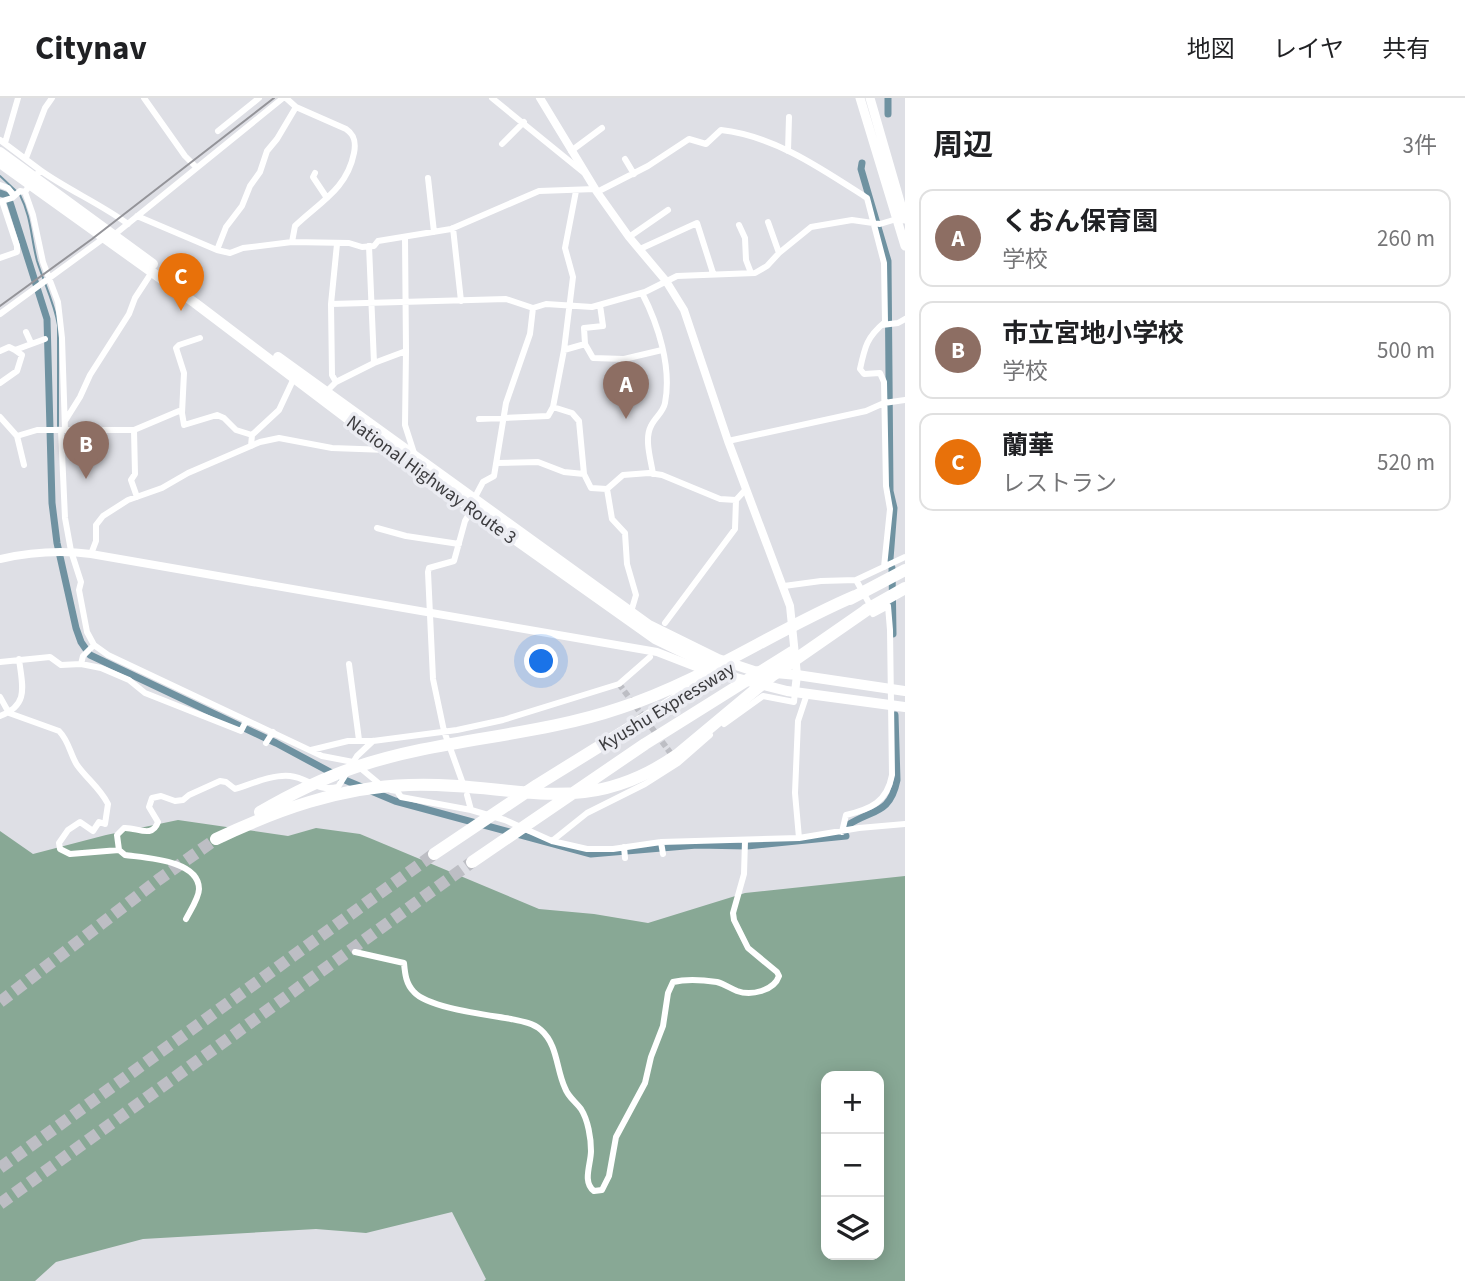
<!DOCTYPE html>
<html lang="ja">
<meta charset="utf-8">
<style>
:root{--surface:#fff;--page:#f2f2f2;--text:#202124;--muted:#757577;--line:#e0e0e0;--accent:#0f766e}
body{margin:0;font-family:"Source Sans 3","Noto Sans JP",sans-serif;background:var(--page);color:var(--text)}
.controls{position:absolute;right:21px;bottom:21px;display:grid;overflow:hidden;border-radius:14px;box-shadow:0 4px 18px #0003}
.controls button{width:63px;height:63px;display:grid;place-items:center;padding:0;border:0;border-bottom:2px solid var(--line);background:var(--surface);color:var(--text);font:35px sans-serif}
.you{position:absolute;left:542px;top:564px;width:24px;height:24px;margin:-18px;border:5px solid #fff;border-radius:50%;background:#1a73e8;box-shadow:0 0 0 10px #1a73e833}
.badge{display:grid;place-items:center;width:46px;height:46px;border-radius:50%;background:var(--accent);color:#fff;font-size:23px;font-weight:700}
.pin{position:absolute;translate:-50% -58px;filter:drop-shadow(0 2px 4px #0008)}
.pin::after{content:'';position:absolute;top:37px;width:24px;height:21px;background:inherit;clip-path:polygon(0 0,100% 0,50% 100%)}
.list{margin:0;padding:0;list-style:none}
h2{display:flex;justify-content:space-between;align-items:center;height:91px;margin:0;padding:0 28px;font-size:30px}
h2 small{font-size:23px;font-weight:400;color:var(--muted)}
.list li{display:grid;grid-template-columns:46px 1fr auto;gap:21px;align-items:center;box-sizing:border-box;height:98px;margin:0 14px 14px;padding:0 14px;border:2px solid var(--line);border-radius:14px}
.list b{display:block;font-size:26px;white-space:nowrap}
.list p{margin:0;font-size:23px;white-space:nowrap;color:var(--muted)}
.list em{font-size:23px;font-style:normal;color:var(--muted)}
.icon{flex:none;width:38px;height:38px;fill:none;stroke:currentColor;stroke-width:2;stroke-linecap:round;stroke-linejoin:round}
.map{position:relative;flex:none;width:905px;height:1183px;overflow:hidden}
header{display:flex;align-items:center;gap:42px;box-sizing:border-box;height:98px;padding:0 35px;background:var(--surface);border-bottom:2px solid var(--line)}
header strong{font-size:33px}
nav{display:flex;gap:38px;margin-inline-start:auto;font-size:24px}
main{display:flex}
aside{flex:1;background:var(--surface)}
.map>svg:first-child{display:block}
.forest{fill:#88a895;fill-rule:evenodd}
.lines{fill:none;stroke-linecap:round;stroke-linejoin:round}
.stream{stroke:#6f92a1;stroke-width:2}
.canal{stroke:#6f92a1;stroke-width:7}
.minor-tunnel{stroke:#bdbec4;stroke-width:6;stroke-dasharray:6 3;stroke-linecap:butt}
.motorway-tunnel{stroke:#bdbec4;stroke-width:12;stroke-dasharray:12 6;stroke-linecap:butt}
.minor{stroke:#fff;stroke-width:6}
.tertiary{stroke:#fff;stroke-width:8}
.secondary{stroke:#fff;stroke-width:9}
.trunk{stroke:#fff;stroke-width:10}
.motorway{stroke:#fff;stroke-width:12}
.rail{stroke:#949499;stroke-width:2}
.labels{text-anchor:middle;stroke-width:7;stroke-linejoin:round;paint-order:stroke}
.street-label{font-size:19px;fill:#3b3b3e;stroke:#ebecf2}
</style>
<header>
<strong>Citynav</strong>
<nav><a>地図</a><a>レイヤ</a><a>共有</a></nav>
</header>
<main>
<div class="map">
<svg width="905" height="1183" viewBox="0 0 905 1183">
<rect width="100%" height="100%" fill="#dedfe5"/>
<path class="forest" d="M178 722 288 738 316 730 360 736 539 811 594 816 648 825 745 795 905 778V1183H484L486 1181 452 1114 366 1135 316 1131 143 1141 56 1164 35 1183H0V733L33 756 106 737ZM826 978H879V1157H826Z"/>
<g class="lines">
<path class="stream" d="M0 78 16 93
M20 97C31 118 31 140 37 163 44 185 54 204 58 227V328"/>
<path class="canal" d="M888 0V16
M862 65 861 71 888 163 890 393 894 410 890 461
M0 95 8 98 47 221 52 405 57 445 76 530 81 544 90 557 276 645 345 682 395 703 591 756 697 747 747 748 846 738
M892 470 893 536
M848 727C872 711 890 717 897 682L895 617"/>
<path class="minor-tunnel" d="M619 586 675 661"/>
<path class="motorway-tunnel" d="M0 904 158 782 216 741
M0 1070 434 756
M0 1106 472 764"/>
<path class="minor" d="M144 0 185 58 196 69
M492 0 583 74
M218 33 259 0
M0 42 40 72
M5 45 18 0
M502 46 524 24
M571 53 602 30
M788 53 789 19
M26 60 45 10 52 0
M625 61 634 76
M315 75 313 79 327 100
M428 80 434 134
M0 87 8 90 14 98
M597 94 648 68 689 41 706 46 721 32C775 38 822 71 867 100L884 165 885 224C867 239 865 248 860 271L864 276 880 275 884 284 886 388 890 411 884 469
M137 118 217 152 226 129 242 108 250 88 260 74 267 53 277 41 296 9 286 0
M768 124 779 155
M739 127 745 140 746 162 751 175
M453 130 461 203
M114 137 283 0
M629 139 668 112
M292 144 295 128C320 104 347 91 354 55 356 45 355 37 346 31L296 9
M640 151 697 125 713 175
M217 152 230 155 243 150 292 144 349 145 362 149 374 148 378 143 451 131 539 93 595 91
M0 160 17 154V148L2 103 12 100 20 93 25 94
M642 195C658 226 672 269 665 305 663 315 655 319 651 328 644 341 651 362 653 376
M331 206 506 201 533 210
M0 216 104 140
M882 227 898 225 905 221
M26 234 31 245
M585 246 584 230 603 228 600 207
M564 252 585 246 593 260 624 261 662 252
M0 253 9 249 15 252
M406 253 405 327 414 355
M374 265 406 253 405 139
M336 284 374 265 369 148
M0 285 17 273 22 257 15 252 45 241
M326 294 336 284 332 277 331 206 337 146
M553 309 572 315 579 323 584 376 591 390 607 391 623 377 649 375 662 377 720 401 736 402
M182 315 184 275 176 250 179 247 200 240
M0 319 17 338 37 332H134
M479 321 548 318 553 309 564 252 573 179 565 150 576 93
M65 323 80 299 90 277 129 216 135 200 152 174
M61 332 65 420 71 453 81 484 79 492 87 534 94 547 108 557 322 658 353 664 382 688
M65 332 62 240 58 204 43 164 33 117 25 94 40 72C68 92 99 105 128 126
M252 337 279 312 294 280
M17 338 24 367
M728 343 866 313 884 305 905 302
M497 365 538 364 564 374 584 376
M607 391 612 421 625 435 627 466 636 497 631 514
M137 399 131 382 135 376 134 332 179 313 182 315 184 327 217 317 224 320 236 332 252 337 251 348
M474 401 483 384 494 378 506 305 530 236 533 210 546 206 592 209 645 194 677 178 755 175 767 168 779 155 811 129 852 122 880 126 900 120
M377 430 406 438 459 446
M91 456 96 443V427L103 418 128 402 162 390 188 375 260 344 279 340 332 350 387 352
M784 488 821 483 856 482 905 459
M665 525 735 431 736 402 746 391
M0 564 50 559 61 567 81 566 101 570 129 582 145 595 241 633 246 623
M81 566 83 558 94 547
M349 566 359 642
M0 599 9 615 59 633C69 643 70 656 77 667 87 681 100 690 108 706L105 726 99 724 93 733 80 724 68 732 59 745 60 751 70 756 119 752
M0 618C30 607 22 587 19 561
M724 626 763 598 794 604 795 594
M266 645 273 634
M311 652 348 643H373L457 632 503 622 619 586 650 559
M462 683 444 633 433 581 428 474 429 470 454 463 465 423 472 411
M391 692 397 693 401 699 471 712 505 722 552 743 587 751H613L661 744 799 740 859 730 905 726
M467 697 471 712
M842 734 846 717C871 711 887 704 892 677L890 532 888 508 873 516 869 505 856 482
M799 740 795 695 798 623 807 596
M552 743 587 715 645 686 678 665 710 637
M661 744 663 756
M624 749 625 760
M186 821C190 813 199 800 199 791 199 762 146 760 125 757L119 752 117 737 124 730C137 729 152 741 158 724L149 709 152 700 161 698 175 703 183 702 189 697 220 683 226 684 235 691C251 686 274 676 290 678 309 680 316 694 338 689L357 658 373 643
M355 854 404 865C405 876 406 886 414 894 428 910 489 917 511 921 521 923 533 925 541 932 558 947 556 971 565 990 568 999 576 1004 581 1011 588 1022 591 1040 591 1053 591 1066 582 1084 594 1093L602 1092 609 1078 616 1039 645 985 651 959 663 928 668 895 673 884C685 881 704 882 717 884 724 886 730 890 737 893 751 898 774 893 779 878L777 874 748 850 734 822 733 815 744 776 745 743"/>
<path class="tertiary" d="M540 0 597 94 629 139 666 183 684 212 728 343 790 508 797 577 795 594
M0 461C31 454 60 452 91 456L657 554 706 573"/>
<path class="secondary" d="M860 0 905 148
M870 0 905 121"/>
<path class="trunk" d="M0 54 153 166
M0 65 195 205 389 352 655 541 736 580 787 593 905 609
M278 259 649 527 718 561 754 573 797 577 905 593"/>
<path class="motorway" d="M850 501 905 472
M866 512 905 490
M260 714C291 696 323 680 356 669 442 640 535 639 620 610 703 583 775 532 855 498
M216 741C277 712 340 689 409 687 512 683 581 724 677 657L773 577 871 509
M434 756 537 687 718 575
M472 764 645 646 792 554"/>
<path class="rail" d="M0 208 92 141 274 0"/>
</g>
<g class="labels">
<g class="street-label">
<text transform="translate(432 381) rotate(36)" y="7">National Highway Route 3</text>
<text transform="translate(666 608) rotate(-31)" y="7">Kyushu Expressway</text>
</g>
</g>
</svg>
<div class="controls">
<button>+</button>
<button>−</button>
<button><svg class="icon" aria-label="layers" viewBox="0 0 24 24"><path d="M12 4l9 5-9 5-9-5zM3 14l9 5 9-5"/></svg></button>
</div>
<div class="you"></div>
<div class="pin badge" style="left:626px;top:321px;background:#8d6e63">A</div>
<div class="pin badge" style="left:86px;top:381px;background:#8d6e63">B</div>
<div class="pin badge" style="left:181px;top:213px;background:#e8710a">C</div>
</div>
<aside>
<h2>周辺<small>3件</small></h2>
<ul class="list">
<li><span class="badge" style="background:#8d6e63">A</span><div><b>くおん保育園</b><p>学校</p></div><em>260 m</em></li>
<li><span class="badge" style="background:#8d6e63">B</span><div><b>市立宮地小学校</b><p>学校</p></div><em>500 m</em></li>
<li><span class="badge" style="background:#e8710a">C</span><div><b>蘭華</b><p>レストラン</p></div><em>520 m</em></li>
</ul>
</aside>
</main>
